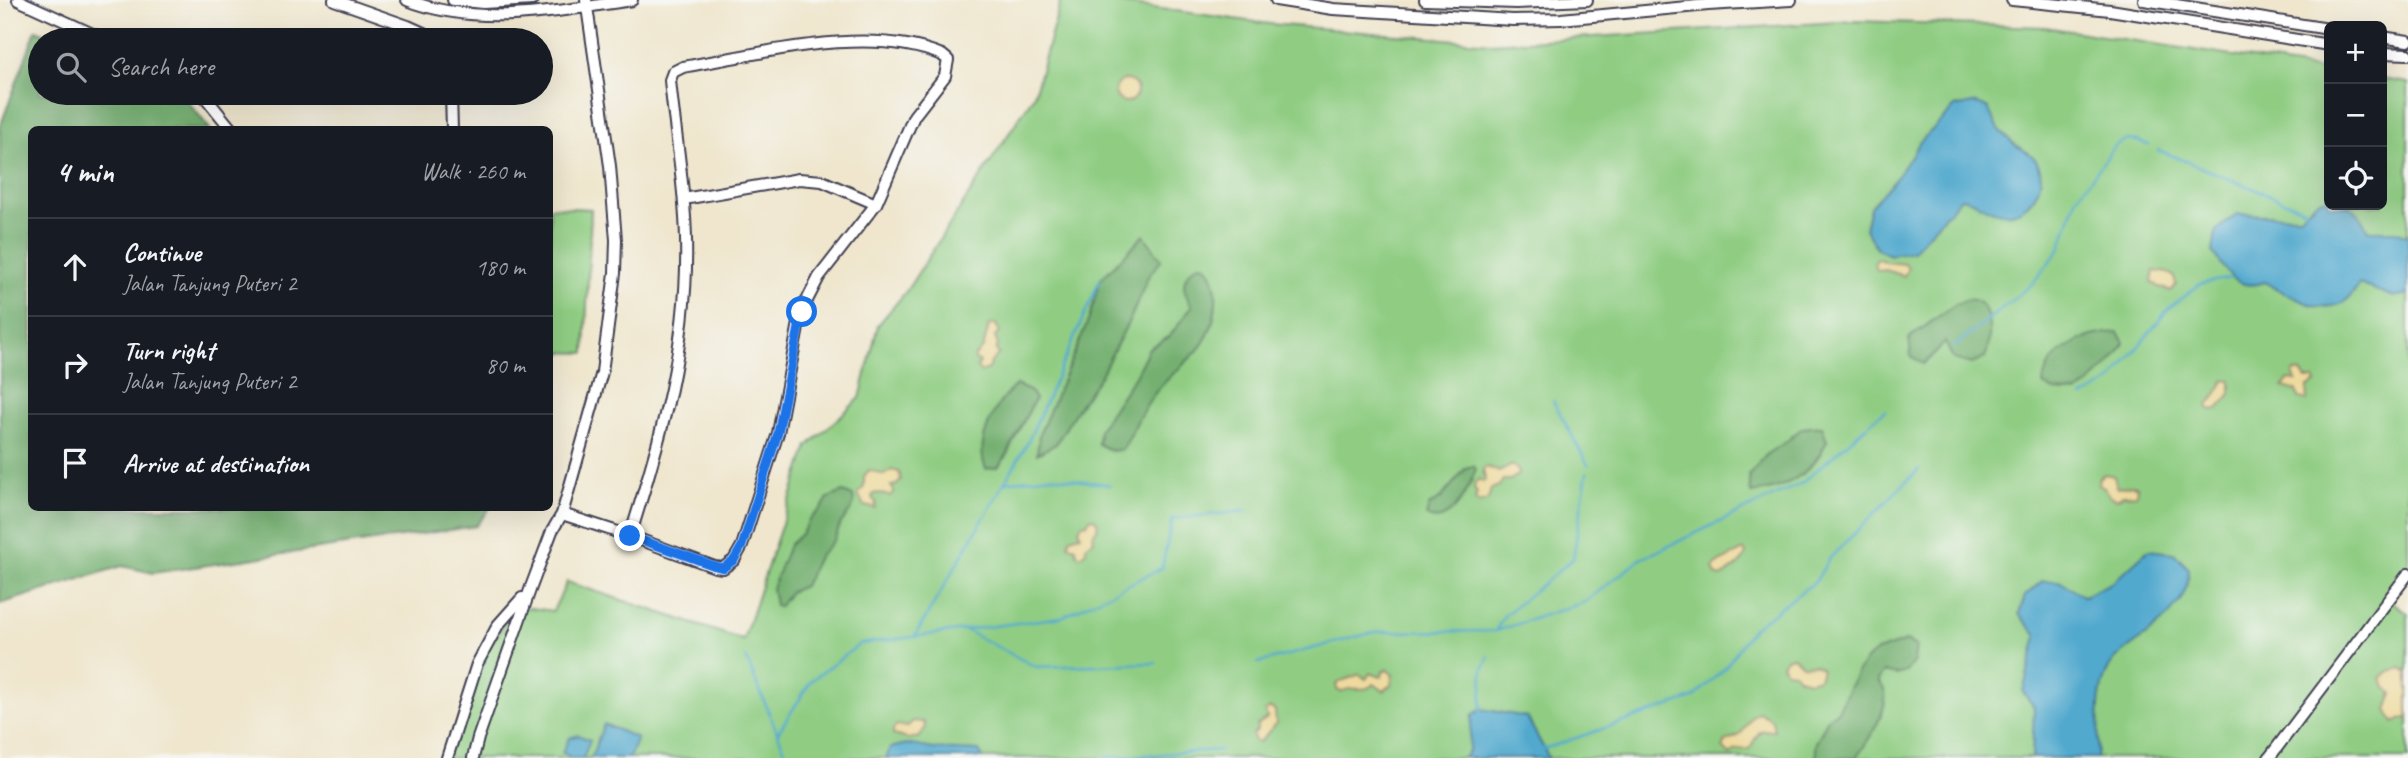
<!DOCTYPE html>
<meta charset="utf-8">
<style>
:root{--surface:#171b24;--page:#242831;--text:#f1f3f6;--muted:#9ea1a6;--line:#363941}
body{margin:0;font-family:Caveat,sans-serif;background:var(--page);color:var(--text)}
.controls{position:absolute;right:21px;top:21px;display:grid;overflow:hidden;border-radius:10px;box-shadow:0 7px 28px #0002}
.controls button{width:63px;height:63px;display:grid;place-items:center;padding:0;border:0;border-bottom:2px solid var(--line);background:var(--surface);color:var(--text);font:35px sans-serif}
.stop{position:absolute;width:21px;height:21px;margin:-16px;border:5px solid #1a73e8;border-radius:50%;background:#fff}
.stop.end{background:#1a73e8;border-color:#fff;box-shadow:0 2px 7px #0008}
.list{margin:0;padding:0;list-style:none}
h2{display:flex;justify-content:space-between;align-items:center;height:91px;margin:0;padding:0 28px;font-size:30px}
h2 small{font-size:23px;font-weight:400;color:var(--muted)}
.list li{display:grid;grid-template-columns:46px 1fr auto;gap:21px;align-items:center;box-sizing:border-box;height:98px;padding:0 28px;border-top:2px solid var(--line)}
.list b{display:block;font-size:26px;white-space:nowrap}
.list p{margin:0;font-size:23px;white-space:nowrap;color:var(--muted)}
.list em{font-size:23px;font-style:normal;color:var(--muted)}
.icon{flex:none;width:38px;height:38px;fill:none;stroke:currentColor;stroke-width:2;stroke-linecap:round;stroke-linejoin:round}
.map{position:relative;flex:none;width:2408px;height:758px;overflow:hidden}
.search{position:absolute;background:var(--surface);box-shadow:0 7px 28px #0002;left:28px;top:28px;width:525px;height:77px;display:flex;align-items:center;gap:18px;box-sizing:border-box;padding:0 24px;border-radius:38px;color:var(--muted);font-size:26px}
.panel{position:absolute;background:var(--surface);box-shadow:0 7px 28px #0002;left:28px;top:126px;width:525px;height:385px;border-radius:10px}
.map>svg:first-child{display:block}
.green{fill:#90cd83;stroke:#59785f;stroke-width:2}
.forest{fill:#74b071;stroke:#4b6956;stroke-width:2}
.sand{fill:#eeda9e;stroke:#887e6c;stroke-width:2}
.water{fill:#51a9ce;stroke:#3a6684;stroke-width:2}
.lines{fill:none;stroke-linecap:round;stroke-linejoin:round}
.stream{stroke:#51a9ce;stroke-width:2.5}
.minor-casing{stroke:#413f51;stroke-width:14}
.minor{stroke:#fff;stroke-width:10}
.route{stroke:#1a73e8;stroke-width:9}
</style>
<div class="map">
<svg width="2408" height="758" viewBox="0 0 2408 758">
<rect width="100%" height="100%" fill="#f6f6f2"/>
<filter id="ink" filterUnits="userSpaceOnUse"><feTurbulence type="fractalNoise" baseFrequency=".0143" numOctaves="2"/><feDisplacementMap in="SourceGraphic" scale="14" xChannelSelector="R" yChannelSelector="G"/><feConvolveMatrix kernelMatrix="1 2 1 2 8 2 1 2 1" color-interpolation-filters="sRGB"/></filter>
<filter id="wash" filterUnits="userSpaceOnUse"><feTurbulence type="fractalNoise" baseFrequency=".00686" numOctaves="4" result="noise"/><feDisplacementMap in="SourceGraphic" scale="28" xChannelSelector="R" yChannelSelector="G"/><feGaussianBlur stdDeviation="1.57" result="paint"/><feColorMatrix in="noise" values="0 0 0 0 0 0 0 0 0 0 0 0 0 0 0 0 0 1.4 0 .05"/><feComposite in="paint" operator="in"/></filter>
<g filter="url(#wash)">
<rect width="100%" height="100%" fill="#efe6cd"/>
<path class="green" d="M1061 0H1097L1270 24 1491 43 1856 21 2045 27 2329 71V205H2382V79L2408 83V574L2388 599 2408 613V758H447L477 664 517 606 553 611 567 582 743 640 808 446 860 398 878 325 905 293 1034 95Z
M550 207 591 209 585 353 550 352Z"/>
<path class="forest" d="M36 30 61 40H40V93H181L210 129 32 130V508H490L476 526 153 573 122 566 0 604V127Z
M1144 235 1161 260 1148 277 1132 315 1101 375 1079 406 1056 444 1037 454 1039 435 1089 319 1100 280Z
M1199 264 1206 265C1224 288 1216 330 1197 351 1182 367 1165 379 1152 397 1139 414 1133 432 1123 449L1112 451 1098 444 1099 430 1136 374 1149 348 1169 337 1192 306C1181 289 1180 276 1199 264Z
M1968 299C1972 300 1976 300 1979 303 1993 313 1990 345 1985 358L1972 364 1953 359 1945 342 1934 355 1923 364 1911 356 1909 338 1956 304Z
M2118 332 2124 343C2112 364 2096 379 2077 393L2054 391 2043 385C2045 350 2087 333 2118 332Z
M1016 385 1030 391 1035 399 1006 456 998 467 986 469C974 442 995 403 1016 385Z
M1822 426 1827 441C1813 473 1785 490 1751 493L1749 475 1768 453 1786 442 1802 428Z
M1473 466 1476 469C1469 488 1450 530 1426 516L1429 506 1441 498 1466 468Z
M843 492 853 496 854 503 851 510 841 523 834 540 818 557 804 586 790 592 779 607 775 605 772 588 789 545 802 533 810 519 822 508 828 498Z
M1906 641 1916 646 1914 661 1906 672 1896 675 1884 672 1878 680C1880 684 1883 686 1884 690 1891 707 1866 744 1856 758H1817L1815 745 1828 718 1838 711 1856 674 1867 659 1877 651Z"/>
<path class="sand" d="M1115 91a11 11 0 1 1 22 0a11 11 0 1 1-22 0Z
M1880 259 1885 262 1905 264 1908 269 1904 276 1886 270 1878 271 1874 266 1876 260Z
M2154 271C2167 273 2174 271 2176 285L2171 291 2159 287 2152 281Z
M996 324 1000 332 995 337 998 345 996 350 999 354 991 362 988 369 981 372 977 367 980 362 975 360 974 357 983 348 989 325Z
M2295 371 2301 372 2306 379H2314L2316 383 2308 387 2307 400 2299 398 2297 391 2283 387 2288 380 2296 381 2293 373Z
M2225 380 2231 381V394L2218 409 2210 410 2208 404C2217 397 2218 388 2225 380Z
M1512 465 1519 471 1518 475 1510 480H1503L1499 486 1491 489 1488 500 1478 503 1475 499 1477 493 1474 489 1475 483 1479 479 1483 482 1485 480 1483 469 1487 467 1499 472Z
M869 470 884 475 892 470 899 472 901 479 897 485 891 486 894 491 890 496 877 493 873 494 872 498 876 502 875 508 864 506 858 494 864 487V476Z
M2105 474 2114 476 2117 488 2134 485 2138 487 2137 494 2123 495 2117 499 2110 496 2105 488 2098 483 2099 477Z
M1095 518 1098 524 1097 529 1093 534 1094 540 1086 546V551L1082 556 1077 554 1076 548 1068 545 1070 538 1081 535 1079 529 1082 524 1088 523 1089 519Z
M1744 550 1746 553C1744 563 1729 572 1721 577L1716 575 1713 568 1719 562Z
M1793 656 1802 665 1814 664 1822 669 1819 678 1809 681 1798 678 1794 672 1786 671 1782 664 1786 658Z
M2402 668 2408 672V717L2394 723 2387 710 2393 693 2385 687 2381 678 2389 671Z
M1387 669 1393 675 1391 685 1384 691 1374 684C1364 694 1352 684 1341 692L1337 690 1336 685C1343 677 1351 680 1359 674L1366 679 1370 673 1381 677 1383 671Z
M1270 708 1275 710 1276 723 1260 742 1254 740 1253 734 1257 730V725L1267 718 1265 711Z
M1759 712 1772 720 1774 730 1760 731 1749 749 1736 750 1730 755 1723 748 1726 741 1740 735 1753 715Z
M913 721 924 722 925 728 920 737 908 739 893 735V730L897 725 907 727Z"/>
<path class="water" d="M1972 103 1988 107C1994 124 2002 135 2017 146 2022 149 2030 153 2034 158 2051 177 2033 210 2011 213 1991 216 1979 200 1961 198L1913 251 1890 255 1877 249 1865 229 1870 207 1897 177 1920 142 1955 107Z
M2329 198V205C2355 205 2357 208 2368 231H2396L2408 236V294L2394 297 2359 284C2356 289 2353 294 2349 298 2326 320 2287 294 2265 282 2237 292 2227 273 2213 252L2216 231 2237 214 2300 216 2318 200Z
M2148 550 2174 553 2189 569C2190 603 2159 626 2133 645 2123 652 2112 660 2107 672 2094 699 2101 729 2097 758H2032L2034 707 2023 692 2037 636 2019 614 2025 596 2042 581H2059L2084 596 2113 582Z
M1481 709 1527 717 1549 758H1464L1469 750 1472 716Z
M604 724 637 738 629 758H591Z
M578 735 590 740 583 758H573L562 753 569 738Z
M906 744 934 749 979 751 983 758H886L890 748Z"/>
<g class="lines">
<path class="stream" d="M2158 150 2306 210
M1954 347 2032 284 2060 249 2076 199 2116 145 2126 140 2138 141 2148 145
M2083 397 2111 381 2169 308 2200 284 2230 278
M1553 401 1588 465
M1006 482 1050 476 1110 485
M965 630 1036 667 1156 663
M1496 630 1505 615 1573 559 1587 472
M915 636 1027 444 1100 280
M746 658 785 751
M1258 663 1375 632 1496 631 1585 602 1639 560 1802 483 1885 410
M1481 709 1483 669 1489 656
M777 734 812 680 860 644 1062 617 1162 568 1172 519 1247 511
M1544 749 1693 698 1725 668 1752 629 1816 581 1829 559 1919 469
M1101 758 1220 750"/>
</g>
</g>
<g filter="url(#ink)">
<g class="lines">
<defs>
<path id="minor" d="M18 0 106 40
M334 0 408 26 439 40
M407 0C479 28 558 11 632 0
M453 0 484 3 532 0
M1276 0 1333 9 1513 20 1561 19 1708 5 1791 0
M1425 0 1516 3 1587 0
M2012 0 2110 10 2329 45
M2144 0 2329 29
M2382 37 2408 41
M2382 53 2408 54
M202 93 232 130
M451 93 452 130
M684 199 799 179 822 181 876 204
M562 514 630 536 715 567 723 568 734 560 742 546 778 433 801 312 819 277 876 204 914 116 945 76 948 60 942 55C869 24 760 54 683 67L673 72 670 80C675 133 685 186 686 239 689 343 661 438 630 536
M447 758 477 664 498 625 522 598
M473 758 478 738 531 587 552 531 562 514 602 372 615 273 616 240 610 166 586 0
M2269 758 2408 574"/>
</defs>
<use href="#minor" class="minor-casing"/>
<use href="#minor" class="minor"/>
</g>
</g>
<g class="lines" filter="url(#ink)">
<path class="route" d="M630 536 715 566 723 568 734 560 742 546 778 433 802 312"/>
</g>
</svg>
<div class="controls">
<button>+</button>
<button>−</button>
<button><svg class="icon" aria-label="locate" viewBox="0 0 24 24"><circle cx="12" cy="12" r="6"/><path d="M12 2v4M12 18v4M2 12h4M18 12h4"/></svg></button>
</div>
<div class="stop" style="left:802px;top:312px"></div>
<div class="stop end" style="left:630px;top:536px"></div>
<div class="search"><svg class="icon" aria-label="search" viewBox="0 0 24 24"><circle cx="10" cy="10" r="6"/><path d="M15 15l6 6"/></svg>Search here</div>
<section class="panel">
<h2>4 min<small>Walk · 260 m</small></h2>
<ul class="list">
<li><svg class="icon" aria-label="ahead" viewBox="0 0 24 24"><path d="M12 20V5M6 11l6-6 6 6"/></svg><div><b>Continue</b><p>Jalan Tanjung Puteri 2</p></div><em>180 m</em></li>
<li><svg class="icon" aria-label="right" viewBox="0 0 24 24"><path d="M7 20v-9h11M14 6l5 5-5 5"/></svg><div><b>Turn right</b><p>Jalan Tanjung Puteri 2</p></div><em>80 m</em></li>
<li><svg class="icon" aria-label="arrive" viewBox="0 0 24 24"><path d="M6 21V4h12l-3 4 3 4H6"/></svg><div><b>Arrive at destination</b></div></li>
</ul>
</section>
</div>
